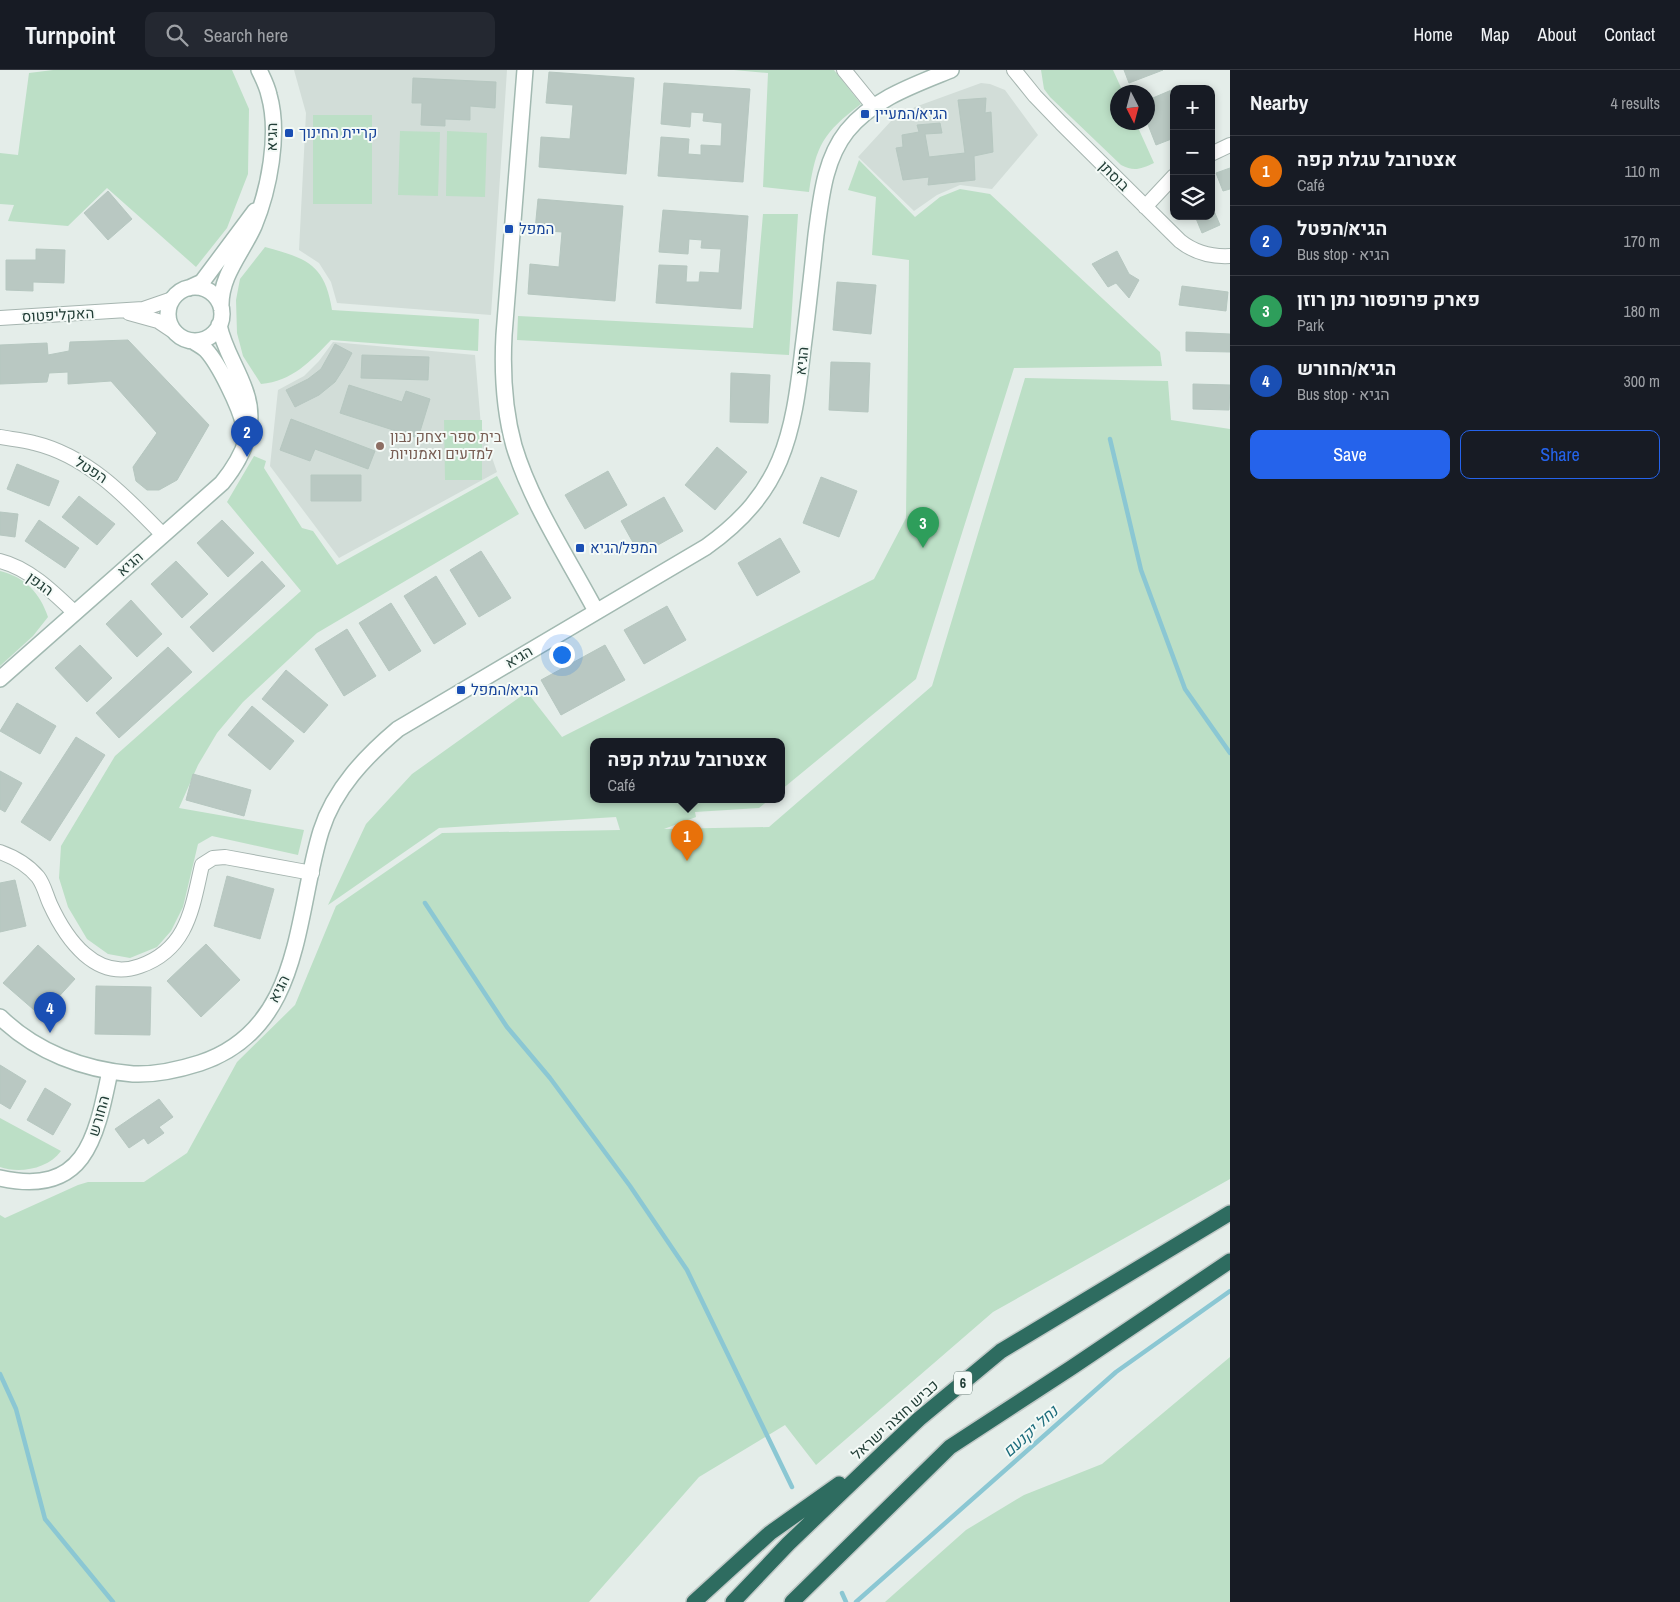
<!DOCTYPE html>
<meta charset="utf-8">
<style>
:root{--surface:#171b24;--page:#242831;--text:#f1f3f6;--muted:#9ea1a6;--line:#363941;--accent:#2563eb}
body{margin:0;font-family:"Archivo Narrow",Heebo,sans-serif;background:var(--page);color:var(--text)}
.controls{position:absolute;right:15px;top:15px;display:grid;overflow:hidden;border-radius:10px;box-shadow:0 2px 8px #0003}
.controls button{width:45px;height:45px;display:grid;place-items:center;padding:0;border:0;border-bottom:1px solid var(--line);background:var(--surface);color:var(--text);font:25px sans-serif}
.compass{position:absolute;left:1110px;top:15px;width:45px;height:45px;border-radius:50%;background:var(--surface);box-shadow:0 2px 8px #0003;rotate:174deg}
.you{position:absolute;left:561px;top:584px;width:18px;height:18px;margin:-12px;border:4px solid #fff;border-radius:50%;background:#1a73e8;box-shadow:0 0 0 8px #1a73e833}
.badge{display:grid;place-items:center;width:32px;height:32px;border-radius:50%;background:var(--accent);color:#fff;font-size:16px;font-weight:700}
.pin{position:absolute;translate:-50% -41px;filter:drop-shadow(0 1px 2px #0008)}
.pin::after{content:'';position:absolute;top:26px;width:18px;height:15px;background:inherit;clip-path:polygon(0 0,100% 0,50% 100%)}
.popup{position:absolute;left:590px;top:668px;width:195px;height:65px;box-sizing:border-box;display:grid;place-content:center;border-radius:10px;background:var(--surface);filter:drop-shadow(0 1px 4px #0005);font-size:16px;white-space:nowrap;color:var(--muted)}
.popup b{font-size:19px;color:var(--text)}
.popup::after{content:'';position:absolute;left:50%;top:100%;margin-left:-10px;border:10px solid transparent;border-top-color:var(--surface)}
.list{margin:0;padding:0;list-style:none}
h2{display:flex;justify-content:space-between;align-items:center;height:65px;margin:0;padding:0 20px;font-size:21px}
h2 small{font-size:16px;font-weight:400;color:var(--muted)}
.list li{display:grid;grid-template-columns:32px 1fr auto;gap:15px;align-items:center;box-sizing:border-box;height:70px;padding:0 20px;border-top:1px solid var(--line)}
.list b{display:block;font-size:19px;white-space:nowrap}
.list p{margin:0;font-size:16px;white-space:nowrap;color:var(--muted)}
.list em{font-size:16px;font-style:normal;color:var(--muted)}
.actions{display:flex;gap:10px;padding:15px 20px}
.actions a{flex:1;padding:11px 0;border:1px solid var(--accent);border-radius:10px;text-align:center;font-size:18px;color:var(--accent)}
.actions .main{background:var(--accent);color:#fff}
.icon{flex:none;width:28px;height:28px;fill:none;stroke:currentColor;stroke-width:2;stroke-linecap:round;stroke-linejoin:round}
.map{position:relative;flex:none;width:1230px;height:1532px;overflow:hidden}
header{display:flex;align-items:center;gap:30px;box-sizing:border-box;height:70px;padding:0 25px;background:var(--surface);border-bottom:1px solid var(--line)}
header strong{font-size:24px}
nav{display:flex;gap:28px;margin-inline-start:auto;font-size:18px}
.search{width:350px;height:45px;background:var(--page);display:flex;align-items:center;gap:12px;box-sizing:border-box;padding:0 18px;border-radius:10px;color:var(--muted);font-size:19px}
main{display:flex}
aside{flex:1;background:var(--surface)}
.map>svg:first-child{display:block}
.built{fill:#d2ddd8}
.green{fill:#bcdfc6}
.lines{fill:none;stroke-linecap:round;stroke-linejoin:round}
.stream{stroke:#8bc7d3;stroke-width:4.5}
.building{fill:#b9c8c2;stroke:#b6c7c0}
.street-casing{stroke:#a6b5b0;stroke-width:16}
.secondary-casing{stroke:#a2b9b1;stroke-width:18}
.highway-casing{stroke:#c1c9c7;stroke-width:18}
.street{stroke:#fff;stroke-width:14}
.secondary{stroke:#fff;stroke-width:15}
.highway{stroke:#2e6c60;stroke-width:15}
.transit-dot{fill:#1a4fb4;stroke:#f4faf7;stroke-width:2}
.education-dot{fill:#8d6e63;stroke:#f4faf7;stroke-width:2}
.labels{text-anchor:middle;stroke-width:4;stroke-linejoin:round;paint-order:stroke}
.shield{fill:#f4faf7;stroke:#627771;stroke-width:1}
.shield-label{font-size:14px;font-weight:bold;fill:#233f38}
.transit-label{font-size:15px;fill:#164399;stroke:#f4faf7;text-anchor:start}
.street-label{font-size:15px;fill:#233f38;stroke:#f4faf7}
.education-label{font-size:15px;fill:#785e54;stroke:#f4faf7;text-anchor:start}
.water-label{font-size:16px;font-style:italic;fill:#1c6c7c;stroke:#f4faf7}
</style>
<header>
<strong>Turnpoint</strong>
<div class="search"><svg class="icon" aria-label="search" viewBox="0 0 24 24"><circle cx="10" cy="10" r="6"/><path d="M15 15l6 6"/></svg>Search here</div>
<nav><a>Home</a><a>Map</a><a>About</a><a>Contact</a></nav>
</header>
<main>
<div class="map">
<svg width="1230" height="1532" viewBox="0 0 1230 1532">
<rect width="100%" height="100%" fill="#e4ede9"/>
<path class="built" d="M294 0H507L491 245 337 233 331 212 319 193 299 180 306 43Z
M981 13 990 14 1005 20 1038 65 992 119 960 115 937 125 914 141 858 87 892 50 915 37Z
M333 272 475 285 481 356 497 402 339 488 270 396 278 320 304 306 319 291Z"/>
<path class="green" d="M53 0H232L249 39 248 104 227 158 196 197 107 118 68 156 8 151 14 135 0 134V83L18 85 29 3Z
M734 0H834L861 34C823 63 816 75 809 122L763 117 768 3Z
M1041 0H1113L1123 22H1118V52L1136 53 1154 93C1141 99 1134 102 1121 95L1050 27 1044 19Z
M313 45H372V134H313Z
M400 61 440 62 438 126 398 125Z
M447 61 487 63 485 127 446 126Z
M859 90 915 147 940 127 960 119 990 124 1160 282 1162 296 1014 298 916 609 781 720V672H593V730H769L759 738 695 742 696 747 664 759 769 757 932 616 1025 308 1168 311 1171 350 1230 359V1109L993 1242 816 1395 785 1355 699 1407 589 1532H0V1145L5 1148 78 1115 88 1112H144L187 1083 237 992 295 935 336 836 442 763 620 760 616 747 439 758 328 835 366 754 412 704 527 622 562 667 874 509 906 448 909 190 872 185 876 127 848 120Z
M763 144H798L789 285 517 270 518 246 753 258Z
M265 177C306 188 325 194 332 240L479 249 478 281 331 270C310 292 292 311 261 314L243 286 237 263 236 230 240 209Z
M444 350H482V410H445Z
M254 386 266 391 264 398 302 458 313 461 337 495 497 406 519 444 317 563 243 632 217 663 198 695 179 738 304 760 298 785 212 766 198 774 183 837 171 861 157 877 130 888 108 884 87 869 68 837 59 808 61 776 115 686 301 521 227 432Z
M0 501C25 507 40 523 48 547L33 566 0 596Z
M0 1048 61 1081C48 1099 19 1104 0 1097Z
M1230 1287V1532H885L966 1460 1024 1425 1102 1394Z"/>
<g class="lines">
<path class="stream" d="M1110 369 1141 500 1185 619 1230 683
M425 833 507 957 550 1008 630 1116 687 1200 792 1417
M0 1304 16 1339 45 1449 113 1532
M842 1523 846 1532
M856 1532 1116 1302 1230 1221"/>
</g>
<path class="building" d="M1124 0H1163L1129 13Z
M549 2 634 8 626 104 539 97 541 67 570 69 573 35 546 33Z
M413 8 496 12 495 38 470 36V50L445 49V56L421 55 422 33H412Z
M664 13 750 19 743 112 658 106 661 67 689 69 688 84 701 85V75L721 76 722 53 703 51 704 43 691 42 690 57 661 54Z
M1174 19V68L1156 75 1147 52 1148 30Z
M986 28 985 43 991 42 993 82 974 86 975 110 928 115 929 107 903 110 896 78 903 77 902 65 919 62 917 55 940 53 942 63 925 64 929 87 965 83 958 30Z
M1230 98V119L1223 121 1216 103Z
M108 121 132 149 108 170 84 143Z
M538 129 623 136 615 231 528 224 530 194 559 197 562 162 535 160Z
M1211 134 1220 155 1202 163 1195 146H1211Z
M663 140 748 146 741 239 656 233 659 195 687 196 686 212H699L700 202 719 203 721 179 701 178 702 170 689 169 688 184 659 182Z
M36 179 65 180 64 213 33 212V221L6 220V190H36Z
M1117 181 1129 204 1139 210 1129 228 1116 213 1108 217 1092 194Z
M837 212 876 215 871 264 833 260Z
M1182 216 1228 222 1226 241 1179 235Z
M1186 262 1230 264V282L1186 281Z
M128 270 209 355 177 410 159 420H147L136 411 133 397 157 363 111 311 68 314V302L49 303 47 312 0 314V275L47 273 48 285 69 281 70 272Z
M335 274 352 283 344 298 335 312 319 325 295 337 286 320 308 309 321 299Z
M362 285 429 287 428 310 361 308Z
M831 292 870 293 868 342 829 340Z
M731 303 770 305 768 353 730 352Z
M1193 314 1230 315 1229 340 1193 339Z
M349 315 402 332 406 321 430 329 418 368 340 343Z
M291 349 375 381 368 399 315 379 310 391 280 380Z
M717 377 747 402 715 440 685 415Z
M17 394 59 411 49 436 7 419Z
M608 401 627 435 585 459 565 425Z
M311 405H361V431H311Z
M821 407 857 421 839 467 803 453Z
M79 426 115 454 97 475 62 447Z
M664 427 683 461 640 485 621 451Z
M0 442 18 444 15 467 0 465Z
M39 450 79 478 65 498 25 471Z
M222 450 254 483 228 507 197 473Z
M780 468 800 502 757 526 738 493Z
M481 481 511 528 479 547 450 500Z
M176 491 208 524 182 548 151 514Z
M262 491 285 516 213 582 190 557Z
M436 506 466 554 434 574 404 526Z
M131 530 162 564 137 587 106 554Z
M391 533 421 581 389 601 359 553Z
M667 536 686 570 644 594 624 560Z
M347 559 376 606 344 626 315 579Z
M80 575 112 608 87 632 55 598Z
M605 575 625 610 561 645 541 610Z
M168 577 192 602 119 668 96 643Z
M286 600 328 635 304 663 262 629Z
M17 633 56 656 40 684 0 661Z
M252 636 294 671 270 700 228 665Z
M76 667 105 685 50 771 21 752Z
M0 701 22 713 5 742 0 739Z
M193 704 251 720 244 746 186 730Z
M227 806 274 819 260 869 214 856Z
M15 810 26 856 0 862V813Z
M206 874 240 910 201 947 167 911Z
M38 875 75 909 41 946 3 913Z
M96 916 151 917 150 965 95 964Z
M0 995 26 1011 10 1039 0 1033Z
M45 1018 71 1034 53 1065 27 1050Z
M159 1029 173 1047 159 1057 164 1063 148 1074 144 1068 129 1078 115 1059Z"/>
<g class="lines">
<defs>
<path id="street" d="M844 0 874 37
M1014 0 1035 26 1061 53 1180 171C1195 183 1211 187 1230 186
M1211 84 1230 75
M1145 137 1174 106
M129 243 158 251 176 263
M0 248 143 239 172 229
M0 367C11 369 23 370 34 373 88 386 126 427 163 465
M0 491C29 498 54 523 75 543
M0 782C14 787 28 795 38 807 44 815 46 825 50 834 66 869 96 912 140 896 188 879 192 838 202 795L213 788 225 787 312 803"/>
<path id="secondary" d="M525 0 504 265C502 303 504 340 514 376 531 433 568 488 596 541
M168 244a27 27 0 1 1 54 0a27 27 0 1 1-54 0Z
M189 218 202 212 255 141
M221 237C220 206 242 183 254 156 269 120 280 64 269 25 267 16 263 8 259 0
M193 271C197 274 202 276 206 280 219 294 240 337 244 356
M0 609 222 413C244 386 258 355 245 320 237 297 224 279 219 255
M0 947C36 982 84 1000 133 1004 156 1005 178 1000 200 993 303 959 295 845 321 761 334 719 366 686 398 659L706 477C783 422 793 367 803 278 808 240 812 202 816 165 821 129 824 90 847 61 873 29 914 15 951 0
M0 1108C85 1127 96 1069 110 1001"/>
<path id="highway" d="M694 1532 770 1463 839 1414
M733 1532 788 1474 885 1381 919 1349 1001 1281 1230 1143
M792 1532 950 1377 1071 1298 1230 1191"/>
</defs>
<use href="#street" class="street-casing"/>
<use href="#secondary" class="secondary-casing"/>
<use href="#highway" class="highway-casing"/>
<use href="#street" class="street"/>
<use href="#secondary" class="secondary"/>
<use href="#highway" class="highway"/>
</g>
<g class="transit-dot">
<rect x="860" y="39" width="10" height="10" rx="2.5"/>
<rect x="284" y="58" width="10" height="10" rx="2.5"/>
<rect x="504" y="154" width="10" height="10" rx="2.5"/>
<rect x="575" y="473" width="10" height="10" rx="2.5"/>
<rect x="456" y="615" width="10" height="10" rx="2.5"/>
</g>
<circle class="education-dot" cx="380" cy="376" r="5"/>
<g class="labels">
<rect class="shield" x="954" y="1301.5" width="18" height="23" rx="4"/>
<g class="shield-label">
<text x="963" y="1318">6</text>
</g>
<g class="transit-label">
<text x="875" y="49">הגיא/המעיין</text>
<text x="299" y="68">קריית החינוך</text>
<text x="519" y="164">המפל</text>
<text x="590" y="483">המפל/הגיא</text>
<text x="471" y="625">הגיא/המפל</text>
</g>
<g class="street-label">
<text transform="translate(272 67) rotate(-89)" y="5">הגיא</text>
<text transform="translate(1114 106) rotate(45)" y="5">בוסתן</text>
<text transform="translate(58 245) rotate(-3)" y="5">האקליפטוס</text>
<text transform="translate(802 291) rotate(-84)" y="5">הגיא</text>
<text transform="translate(91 400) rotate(33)" y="5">הפטל</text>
<text transform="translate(130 494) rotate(-41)" y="5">הגיא</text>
<text transform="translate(40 514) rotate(36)" y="5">הגפן</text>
<text transform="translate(519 587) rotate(-31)" y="5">הגיא</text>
<text transform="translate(279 919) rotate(-63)" y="5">הגיא</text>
<text transform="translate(99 1046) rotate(-74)" y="5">החורש</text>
<text transform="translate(895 1350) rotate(-42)" y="5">כביש חוצה ישראל</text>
</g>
<g class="education-label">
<text x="390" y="372">בית ספר יצחק נבון<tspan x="390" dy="17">למדעים ואמנויות</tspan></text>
</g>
<g class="water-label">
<text transform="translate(1030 1361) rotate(-42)" y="6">נחל יקנעם</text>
</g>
</g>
</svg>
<div class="controls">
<button>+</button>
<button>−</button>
<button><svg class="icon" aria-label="layers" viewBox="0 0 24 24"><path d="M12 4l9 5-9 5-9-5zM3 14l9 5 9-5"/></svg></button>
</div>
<svg class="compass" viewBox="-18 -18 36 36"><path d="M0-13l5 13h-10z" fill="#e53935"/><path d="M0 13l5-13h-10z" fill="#9ea1a6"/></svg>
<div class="you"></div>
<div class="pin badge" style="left:687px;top:791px;background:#e8710a">1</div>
<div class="popup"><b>אצטרובל עגלת קפה</b>Café</div>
<div class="pin badge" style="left:247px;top:387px;background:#1a4fb4">2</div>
<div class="pin badge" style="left:923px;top:478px;background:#2e9e5b">3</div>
<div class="pin badge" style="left:50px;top:963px;background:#1a4fb4">4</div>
</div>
<aside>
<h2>Nearby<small>4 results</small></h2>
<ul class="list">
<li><span class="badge" style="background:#e8710a">1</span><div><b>אצטרובל עגלת קפה</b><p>Café</p></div><em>110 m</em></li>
<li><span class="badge" style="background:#1a4fb4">2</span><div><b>הגיא/הפטל</b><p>Bus stop · הגיא</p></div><em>170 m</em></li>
<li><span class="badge" style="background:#2e9e5b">3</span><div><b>פארק פרופסור נתן רוזן</b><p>Park</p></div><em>180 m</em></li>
<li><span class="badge" style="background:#1a4fb4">4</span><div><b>הגיא/החורש</b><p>Bus stop · הגיא</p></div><em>300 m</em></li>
</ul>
<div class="actions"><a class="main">Save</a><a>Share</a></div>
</aside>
</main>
